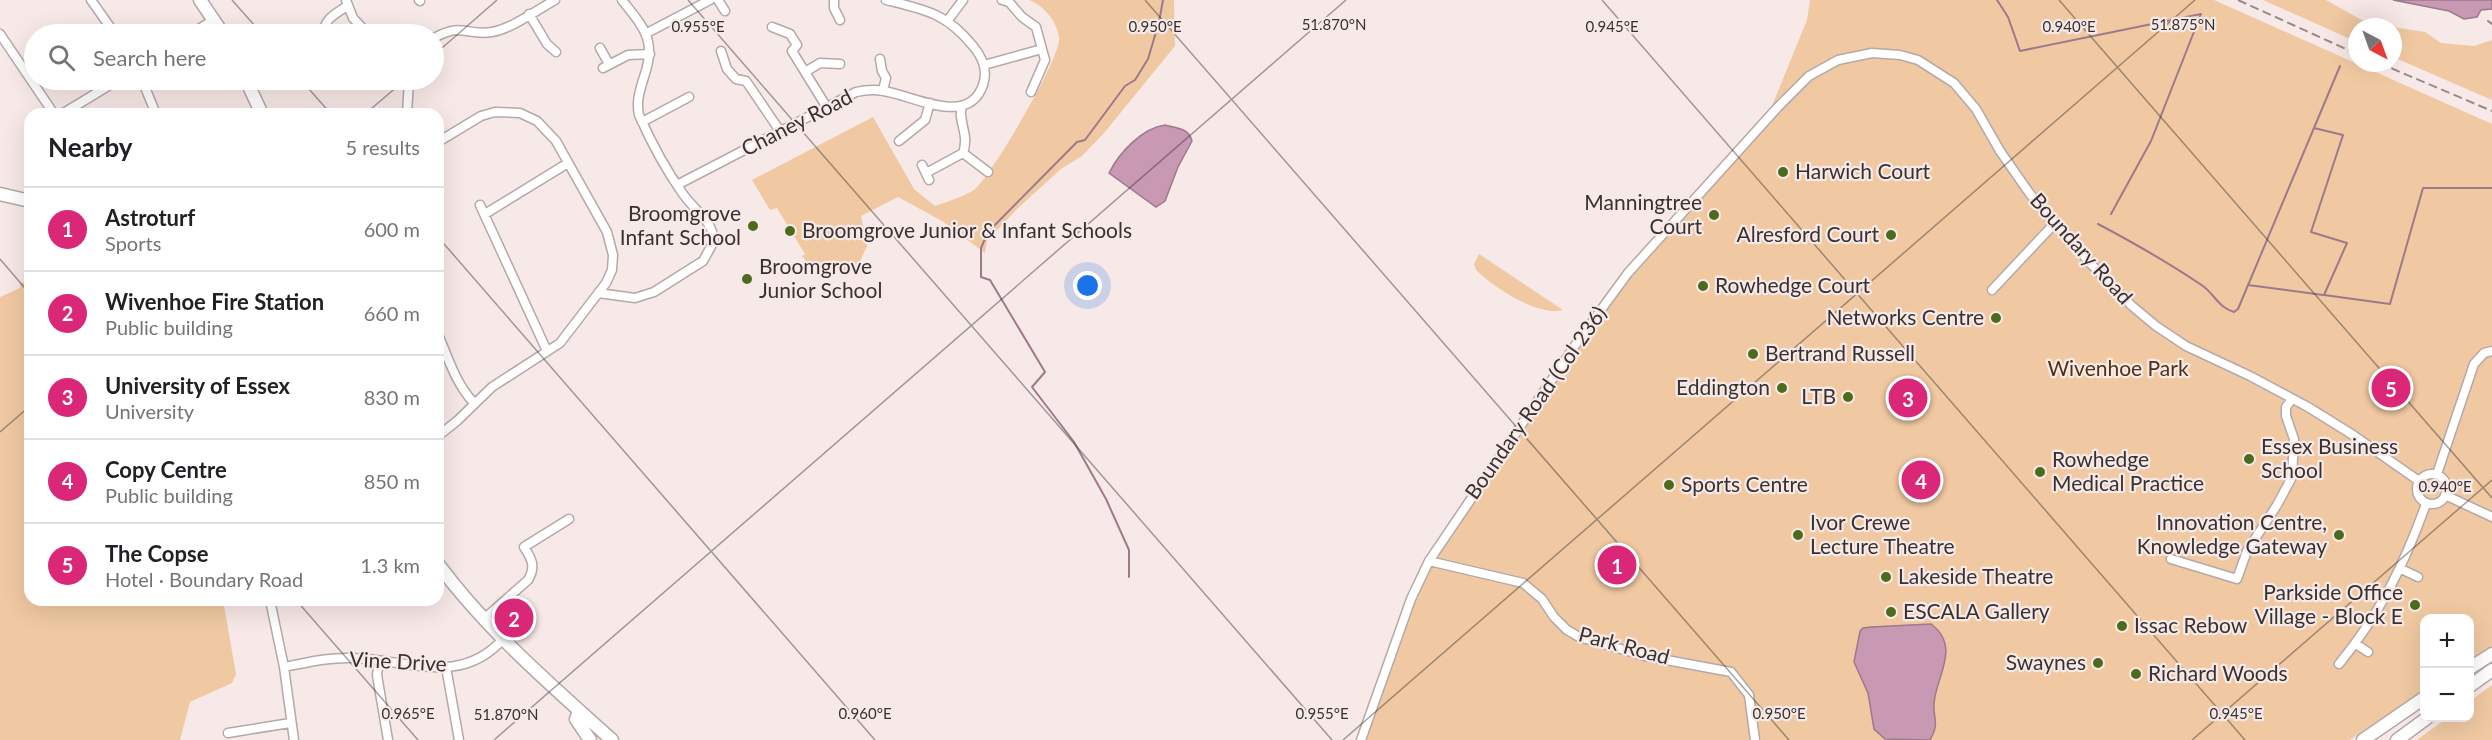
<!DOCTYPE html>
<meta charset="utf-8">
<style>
:root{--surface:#fff;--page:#f6f6f6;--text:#202124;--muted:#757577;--line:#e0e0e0;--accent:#db2777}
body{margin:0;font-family:Lato,sans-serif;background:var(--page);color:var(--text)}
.controls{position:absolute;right:18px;bottom:18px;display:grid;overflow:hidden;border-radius:12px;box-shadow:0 6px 24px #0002}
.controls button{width:54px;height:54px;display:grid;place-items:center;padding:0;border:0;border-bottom:2px solid var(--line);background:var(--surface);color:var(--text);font:30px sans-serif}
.compass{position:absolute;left:2348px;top:18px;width:54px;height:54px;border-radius:50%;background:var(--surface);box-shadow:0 6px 24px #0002;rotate:139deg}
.you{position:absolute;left:1088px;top:286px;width:21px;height:21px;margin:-15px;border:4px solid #fff;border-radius:50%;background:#1a73e8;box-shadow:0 0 0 9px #1a73e833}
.badge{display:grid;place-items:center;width:39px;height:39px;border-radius:50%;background:var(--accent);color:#fff;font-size:20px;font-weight:700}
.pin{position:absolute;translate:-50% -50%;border:3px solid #fff;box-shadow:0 2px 6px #0006}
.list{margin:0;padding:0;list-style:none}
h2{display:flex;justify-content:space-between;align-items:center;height:78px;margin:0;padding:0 24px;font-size:26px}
h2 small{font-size:20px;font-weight:400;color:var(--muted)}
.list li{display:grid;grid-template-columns:39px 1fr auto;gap:18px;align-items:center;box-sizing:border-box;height:84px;padding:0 24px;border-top:2px solid var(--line)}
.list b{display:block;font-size:22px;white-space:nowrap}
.list p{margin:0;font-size:20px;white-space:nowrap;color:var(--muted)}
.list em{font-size:20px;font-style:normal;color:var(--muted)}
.icon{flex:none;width:33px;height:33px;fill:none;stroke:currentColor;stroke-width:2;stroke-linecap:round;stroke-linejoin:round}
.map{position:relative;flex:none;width:2492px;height:740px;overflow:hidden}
.search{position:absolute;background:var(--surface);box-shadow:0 6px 24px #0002;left:24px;top:24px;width:420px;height:66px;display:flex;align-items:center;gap:15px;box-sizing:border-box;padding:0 21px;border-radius:33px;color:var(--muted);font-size:22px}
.panel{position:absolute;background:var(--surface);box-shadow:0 6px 24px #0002;left:24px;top:108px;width:420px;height:498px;border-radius:18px}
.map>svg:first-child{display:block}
.green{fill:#f0c9a2}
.water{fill:#c998b3;stroke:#9d798c;stroke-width:1.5}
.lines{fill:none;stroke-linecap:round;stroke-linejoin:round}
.stream{stroke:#9d798c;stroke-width:2}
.street-casing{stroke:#b5a8a7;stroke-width:11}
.secondary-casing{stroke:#b5a8a7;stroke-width:15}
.primary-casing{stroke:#b5a8a7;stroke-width:15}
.street{stroke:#fff;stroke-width:8}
.secondary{stroke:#fff;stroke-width:12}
.primary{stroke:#fff;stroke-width:12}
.rail{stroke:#958c8a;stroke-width:2;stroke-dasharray:9 4.5;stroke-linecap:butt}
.ticks{fill:none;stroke:#373231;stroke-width:1.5;stroke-opacity:0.45}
.poi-dot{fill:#4d6b1f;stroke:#f7e9e7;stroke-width:2}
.labels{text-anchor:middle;stroke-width:4.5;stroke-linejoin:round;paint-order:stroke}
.street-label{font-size:21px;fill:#373231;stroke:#f7e9e7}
.poi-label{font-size:21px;fill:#373231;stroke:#f7e9e7;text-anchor:start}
.park-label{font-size:21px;fill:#4e3214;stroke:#f7e9e7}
.ticks-label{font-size:15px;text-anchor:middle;fill:#373231;stroke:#f7e9e7;stroke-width:4.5;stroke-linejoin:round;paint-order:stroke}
</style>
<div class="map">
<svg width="2492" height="740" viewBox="0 0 2492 740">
<rect width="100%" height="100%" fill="#f7e9e7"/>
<path class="green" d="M1029 0H1174L1175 46 1104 133 1082 156 1061 169 1017 209 987 241 985 253 942 221 898 197 861 216 867 246 858 266 840 273 834 260 812 269 802 256 805 254 777 208 770 210 752 180 873 117 914 189 935 206C946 202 970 195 977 187 993 172 1062 56 1059 38 1057 21 1044 6 1029 0Z
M1810 0H2214L2492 124V646L2470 659V618H2424V690L2350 740H1361L1429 561 1596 315 1765 123 1807 20Z
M2263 0H2326L2369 24 2391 27H2357V42Z
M2393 27 2425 32 2441 43 2474 46 2492 40V100L2393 57Z
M1479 254 1563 310C1538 317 1493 287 1476 270L1474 264Z
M30 279V600H223L236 674 232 683 190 702 180 740H0V297L20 288V284Z
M2492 685V740H2417L2447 718H2470V701Z"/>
<path class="water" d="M2393 0H2492V9L2481 10 2477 17 2464 19 2449 11Z
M1165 125C1176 128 1189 128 1192 141L1178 167 1165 201 1156 207 1109 173C1119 153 1142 128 1165 125Z
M1931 624C1962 647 1935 678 1934 704 1933 719 1940 723 1930 740L1885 739 1874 729 1868 693 1854 662 1860 631 1863 628 1871 627Z"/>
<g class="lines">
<path class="stream" d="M1997 0 2008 17 2020 51 2201 14 2151 141 2111 214
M2488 21 2492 24
M2314 128 2343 135 2311 232 2347 243 2324 295 2390 304 2423 188H2492
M2098 224C2134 243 2169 263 2203 286 2215 295 2219 308 2234 312L2238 309 2340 66
M2248 285 2323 295
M1129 577V550L1106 499 1074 442 1032 387 1045 372 990 280 981 277V248L988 232 1077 142 1085 140 1125 86 1135 80 1148 59 1159 22 1163 0"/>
<defs>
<path id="street" d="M91 0 115 34
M346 0 353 18 368 34
M419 0 420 1
M718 0 725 11
M834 0V8L840 20
M1002 0 1009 2 1022 17 1036 27 1045 60 1031 92
M529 14 547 44 556 52
M948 20 963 0
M772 27 790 34 797 45 792 51 826 106
M647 33 710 0
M0 34 54 114
M191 34 215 19
M324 34C323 19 336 14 347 6
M434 38C463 22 465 36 492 32 511 29 537 10 555 0
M600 48 609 64
M721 51 727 69 736 79 746 81 780 131
M880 59 882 71 886 78 883 90
M984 65 1042 49
M603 68 628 55 650 54
M805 72 820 63 840 64
M142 80 156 114
M62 114 118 80
M407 114 409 80
M642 122 689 97
M899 141 925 120 930 103
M438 142 481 116 495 112 520 113 537 121 556 141 607 232 613 255 612 270 606 283 560 343 492 387 457 421 438 436
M963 153 988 172
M922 165 929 180
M926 173 963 153C970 134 957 121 962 106
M677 185 856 92C865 90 874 89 883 91 913 95 968 128 983 85 988 70 983 58 973 46 946 13 926 10 886 0
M480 205 547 351
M485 214 568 163
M1992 290 2055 223
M598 293 635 298 654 292 703 261 714 241C713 221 694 210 683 194 666 170 651 142 639 115 636 101 640 90 644 77 657 40 644 28 622 0
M438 334C448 358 456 384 474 403
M2437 474 2474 364 2484 353 2492 351
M2417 489a15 15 0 1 1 30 0a15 15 0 1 1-30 0Z
M2445 495 2492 517
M2171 559 2237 579 2247 551 2277 505 2292 477 2294 439 2286 416V407L2292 399
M1429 561 1523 583 1542 599 1554 617 1567 630 1579 637 1645 656 1731 672 1749 695 1755 740
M2401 569 2418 577
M270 600 284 667 294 740
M485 618 528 580C536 567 532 559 524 547L569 519
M2356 644 2368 652
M379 662 377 675 388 740
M2339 664C2380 614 2404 565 2426 504
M284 667C306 663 329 657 352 658 407 659 460 688 504 638
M446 667 459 740
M228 733 290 723
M1361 740 1411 599 1429 561 1576 344 1628 273 1777 108 1809 76 1838 60 1872 53 1900 55 1918 60 1954 83 1976 109 2000 151 2030 194 2091 264 2132 306 2156 326 2186 346 2250 376 2308 407 2353 435 2419 481"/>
<path id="secondary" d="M200 0 223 34
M246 80 262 114
M0 194 30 201
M438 564C487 630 551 685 612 740
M579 711 576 719 590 740"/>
<path id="primary" d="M2470 668 2492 654
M2470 686 2492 670
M2363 740 2424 698
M2397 740 2427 718"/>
</defs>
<use href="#street" class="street-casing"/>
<use href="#secondary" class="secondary-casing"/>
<use href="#primary" class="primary-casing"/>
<use href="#street" class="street"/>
<use href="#secondary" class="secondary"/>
<use href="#primary" class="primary"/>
<path class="rail" d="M2238 0 2357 54
M2379 63 2492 111"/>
</g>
<path class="ticks" d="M232 0 262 34M688 0 1332 740M1145 0 1789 740M1602 0 2245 740M2059 0 2492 498M434 55 497 0M301 80 331 114M365 114 405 80M438 237 875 740M0 259 30 294M0 432 30 406M296 600 418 740M494 740 1346 0M1343 740 2195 0M2192 740 2492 480"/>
<g class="poi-dot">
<circle cx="1783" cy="172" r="6"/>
<circle cx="1714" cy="215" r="6"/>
<circle cx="753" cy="226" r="6"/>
<circle cx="790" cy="231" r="6"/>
<circle cx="1891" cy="235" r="6"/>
<circle cx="747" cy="279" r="6"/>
<circle cx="1703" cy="286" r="6"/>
<circle cx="1996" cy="318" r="6"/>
<circle cx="1753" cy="354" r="6"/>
<circle cx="1782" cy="388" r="6"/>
<circle cx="1848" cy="397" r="6"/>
<circle cx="2249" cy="459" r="6"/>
<circle cx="2040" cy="472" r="6"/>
<circle cx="1669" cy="485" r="6"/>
<circle cx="1798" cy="535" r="6"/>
<circle cx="2339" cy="535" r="6"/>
<circle cx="1886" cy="577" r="6"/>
<circle cx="2415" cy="605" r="6"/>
<circle cx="1891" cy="612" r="6"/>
<circle cx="2122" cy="626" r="6"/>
<circle cx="2098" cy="663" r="6"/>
<circle cx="2136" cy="674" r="6"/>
</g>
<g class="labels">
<g class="street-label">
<text transform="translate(797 123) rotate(-27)" y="7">Chaney Road</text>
<text transform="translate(2081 249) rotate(48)" y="7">Boundary Road</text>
<text transform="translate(1536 403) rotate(-55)" y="7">Boundary Road (Col 236)</text>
<text transform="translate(1624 646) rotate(15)" y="7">Park Road</text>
<text transform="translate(398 662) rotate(3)" y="7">Vine Drive</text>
</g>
<g class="poi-label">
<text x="1795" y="179">Harwich Court</text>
<text x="1702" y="210" text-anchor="end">Manningtree<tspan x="1702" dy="24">Court</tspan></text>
<text x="741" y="221" text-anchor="end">Broomgrove<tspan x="741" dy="24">Infant School</tspan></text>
<text x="802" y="238">Broomgrove Junior &amp; Infant Schools</text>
<text x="1879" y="242" text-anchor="end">Alresford Court</text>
<text x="759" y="274">Broomgrove<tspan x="759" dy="24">Junior School</tspan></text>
<text x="1715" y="293">Rowhedge Court</text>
<text x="1984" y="325" text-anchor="end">Networks Centre</text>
<text x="1765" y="361">Bertrand Russell</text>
<text x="1770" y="395" text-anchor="end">Eddington</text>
<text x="1836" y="404" text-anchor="end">LTB</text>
<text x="2261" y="454">Essex Business<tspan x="2261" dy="24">School</tspan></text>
<text x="2052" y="467">Rowhedge<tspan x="2052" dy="24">Medical Practice</tspan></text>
<text x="1681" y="492">Sports Centre</text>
<text x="1810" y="530">Ivor Crewe<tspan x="1810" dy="24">Lecture Theatre</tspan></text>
<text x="2327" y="530" text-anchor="end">Innovation Centre,<tspan x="2327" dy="24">Knowledge Gateway</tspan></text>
<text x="1898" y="584">Lakeside Theatre</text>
<text x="2403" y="600" text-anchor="end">Parkside Office<tspan x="2403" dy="24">Village - Block E</tspan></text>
<text x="1903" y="619">ESCALA Gallery</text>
<text x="2134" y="633">Issac Rebow</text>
<text x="2086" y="670" text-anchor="end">Swaynes</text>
<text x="2148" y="681">Richard Woods</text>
</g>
<g class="park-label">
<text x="2118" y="376">Wivenhoe Park</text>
</g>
</g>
<g class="ticks-label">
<text x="1334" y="30">51.870°N</text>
<text x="2183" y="30">51.875°N</text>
<text x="698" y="32">0.955°E</text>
<text x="1155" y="32">0.950°E</text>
<text x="1612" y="32">0.945°E</text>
<text x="2069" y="32">0.940°E</text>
<text x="2445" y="492">0.940°E</text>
<text x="408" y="719">0.965°E</text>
<text x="865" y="719">0.960°E</text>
<text x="1322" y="719">0.955°E</text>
<text x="1779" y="719">0.950°E</text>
<text x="2236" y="719">0.945°E</text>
<text x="506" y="720">51.870°N</text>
</g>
</svg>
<div class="controls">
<button>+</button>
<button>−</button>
</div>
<svg class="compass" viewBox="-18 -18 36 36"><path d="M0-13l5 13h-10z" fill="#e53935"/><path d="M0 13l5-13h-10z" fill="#757577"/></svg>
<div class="you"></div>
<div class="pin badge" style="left:1617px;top:565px">1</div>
<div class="pin badge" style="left:514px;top:618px">2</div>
<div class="pin badge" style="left:1908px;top:398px">3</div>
<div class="pin badge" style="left:1921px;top:480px">4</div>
<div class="pin badge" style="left:2391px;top:388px">5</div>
<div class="search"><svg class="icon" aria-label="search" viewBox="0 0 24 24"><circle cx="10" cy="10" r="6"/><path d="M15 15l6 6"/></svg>Search here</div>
<section class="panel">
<h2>Nearby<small>5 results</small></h2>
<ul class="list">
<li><span class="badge">1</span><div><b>Astroturf</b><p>Sports</p></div><em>600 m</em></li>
<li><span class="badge">2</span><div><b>Wivenhoe Fire Station</b><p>Public building</p></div><em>660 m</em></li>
<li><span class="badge">3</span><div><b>University of Essex</b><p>University</p></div><em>830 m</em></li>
<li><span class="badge">4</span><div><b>Copy Centre</b><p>Public building</p></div><em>850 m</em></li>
<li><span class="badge">5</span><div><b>The Copse</b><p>Hotel · Boundary Road</p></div><em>1.3 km</em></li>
</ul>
</section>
</div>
